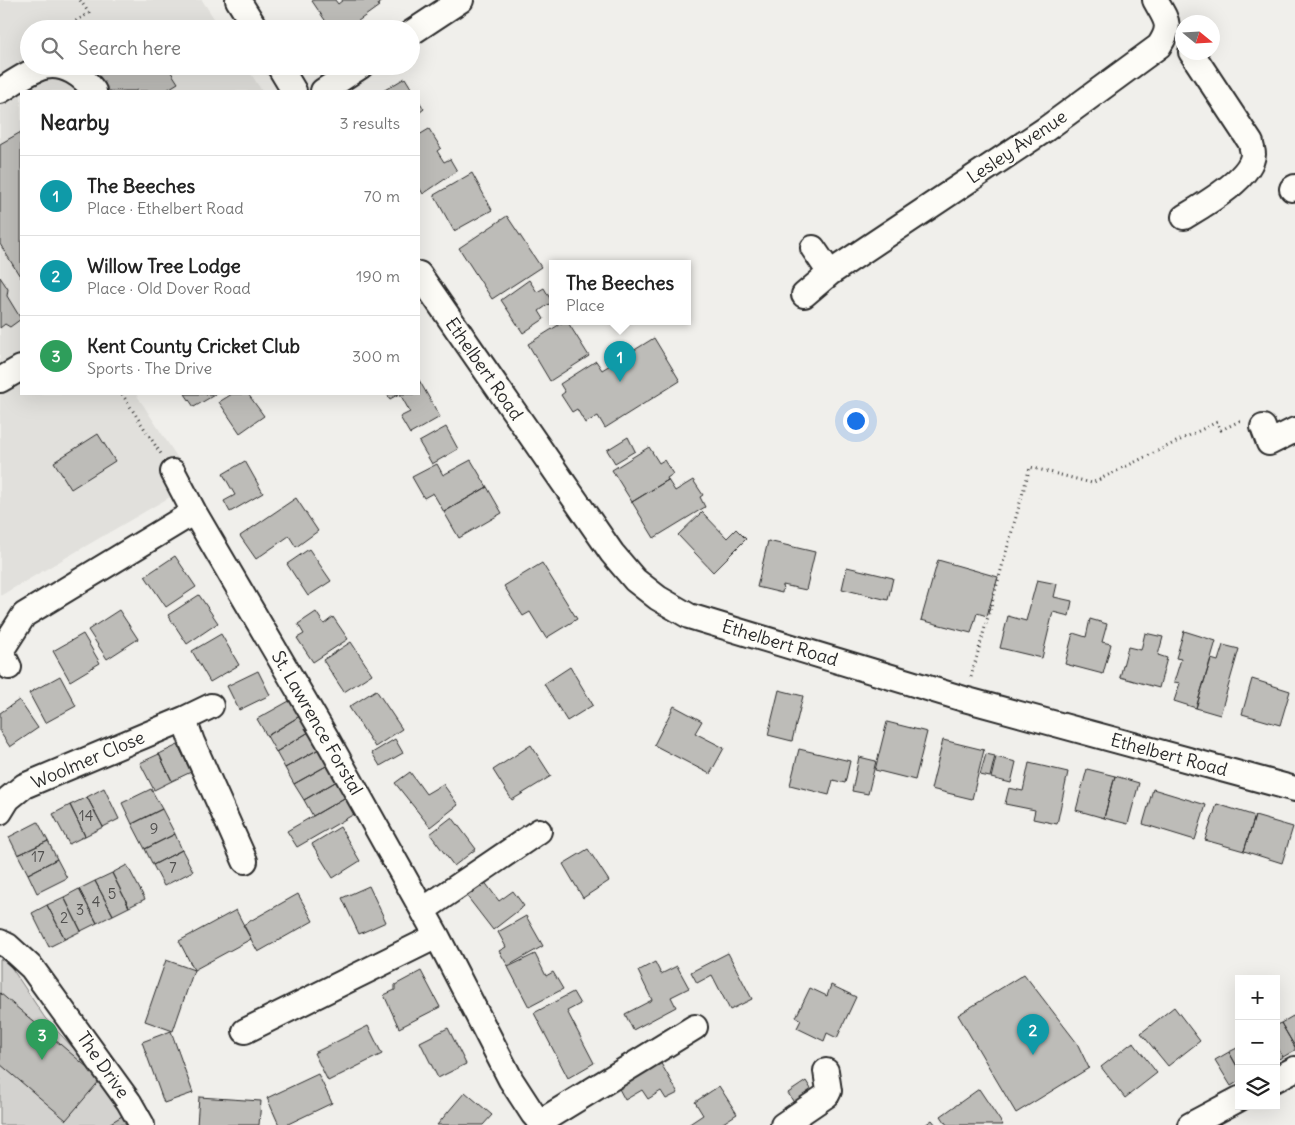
<!DOCTYPE html>
<meta charset="utf-8">
<style>
:root{--surface:#fff;--page:#f6f6f6;--text:#222;--muted:#767676;--line:#e0e0e0;--accent:#2b2b2b}
body{margin:0;font-family:Delius,sans-serif;background:var(--page);color:var(--text)}
.controls{position:absolute;right:15px;bottom:15px;display:grid;overflow:hidden;border-radius:0px;box-shadow:0 5px 20px #0002}
.controls button{width:45px;height:45px;display:grid;place-items:center;padding:0;border:0;border-bottom:1px solid var(--line);background:var(--surface);color:var(--text);font:25px sans-serif}
.compass{position:absolute;left:1175px;top:15px;width:45px;height:45px;border-radius:50%;background:var(--surface);box-shadow:0 5px 20px #0002;rotate:108deg}
.you{position:absolute;left:855px;top:420px;width:18px;height:18px;margin:-12px;border:4px solid #fff;border-radius:50%;background:#1a73e8;box-shadow:0 0 0 8px #1a73e833}
.badge{display:grid;place-items:center;width:32px;height:32px;border-radius:50%;background:var(--accent);color:#fff;font-size:16px;font-weight:700}
.pin{position:absolute;translate:-50% -41px;filter:drop-shadow(0 1px 2px #0008)}
.pin::after{content:'';position:absolute;top:26px;width:18px;height:15px;background:inherit;clip-path:polygon(0 0,100% 0,50% 100%)}
.popup{position:absolute;left:549px;top:260px;width:142px;height:65px;box-sizing:border-box;display:grid;place-content:center;border-radius:0px;background:var(--surface);filter:drop-shadow(0 1px 4px #0005);font-size:16px;white-space:nowrap;color:var(--muted)}
.popup b{font-size:19px;color:var(--text)}
.popup::after{content:'';position:absolute;left:50%;top:100%;margin-left:-10px;border:10px solid transparent;border-top-color:var(--surface)}
.list{margin:0;padding:0;list-style:none}
h2{display:flex;justify-content:space-between;align-items:center;height:65px;margin:0;padding:0 20px;font-size:21px}
h2 small{font-size:16px;font-weight:400;color:var(--muted)}
.list li{display:grid;grid-template-columns:32px 1fr auto;gap:15px;align-items:center;box-sizing:border-box;height:80px;padding:0 20px;border-top:1px solid var(--line)}
.list b{display:block;font-size:19px;white-space:nowrap}
.list p{margin:0;font-size:16px;white-space:nowrap;color:var(--muted)}
.list em{font-size:16px;font-style:normal;color:var(--muted)}
.icon{flex:none;width:28px;height:28px;fill:none;stroke:currentColor;stroke-width:2;stroke-linecap:round;stroke-linejoin:round}
.map{position:relative;flex:none;width:1295px;height:1125px;overflow:hidden}
.search{position:absolute;background:var(--surface);box-shadow:0 5px 20px #0002;left:20px;top:20px;width:400px;height:55px;display:flex;align-items:center;gap:12px;box-sizing:border-box;padding:0 18px;border-radius:28px;color:var(--muted);font-size:19px}
.panel{position:absolute;background:var(--surface);box-shadow:0 5px 20px #0002;left:20px;top:90px;width:400px;height:305px;border-radius:0px}
.map>svg:first-child{display:block}
.built{fill:#e1e0dc}
.green{fill:#d3d2cf;stroke:#7f7e7d}
.building{fill:#bdbcb8;stroke:#2b2b2b}
.lines{fill:none;stroke-linecap:round;stroke-linejoin:round}
.minor-casing{stroke:#2b2b2b;stroke-width:28}
.path{stroke:#2b2b2b;stroke-width:3;stroke-dasharray:1 4;stroke-linecap:butt}
.minor{stroke:#fdfcf7;stroke-width:24}
.labels{text-anchor:middle;stroke-width:5;stroke-linejoin:round;paint-order:stroke}
.number-label{font-size:15px;fill:#504f4e}
.street-label{font-size:18px;fill:#2b2b2b;stroke:#fdfcf7}
</style>
<div class="map">
<svg width="1295" height="1125" viewBox="0 0 1295 1125">
<rect width="100%" height="100%" fill="#f0efeb"/>
<filter id="ink" filterUnits="userSpaceOnUse"><feTurbulence type="fractalNoise" baseFrequency=".02" numOctaves="2"/><feDisplacementMap in="SourceGraphic" scale="10" xChannelSelector="R" yChannelSelector="G"/><feConvolveMatrix kernelMatrix="1 2 1 2 8 2 1 2 1" color-interpolation-filters="sRGB"/></filter>
<g filter="url(#ink)">
<path class="built" d="M0 0H202L221 29H29V66H246L262 91H21V394H136L179 460 159 471 170 497 0 596Z"/>
<path class="green" d="M0 959 7 961 45 1018 125 1103 137 1125H0Z"/>
<path class="building" d="M314 0H335L338 4 343 0H383L378 4 379 6 347 29H331L312 1Z
M105 66H167L178 83 165 91H139L137 90 135 91H108L95 73Z
M405 78 413 91H383Z
M419 101 424 109 419 113Z
M429 129 441 148 437 151 444 162 450 159 457 171 423 194 419 187V135Z
M21 132V278L0 244V144Z
M472 173 492 210 454 231 434 195Z
M507 216 541 267 492 299 459 248Z
M0 277 8 289 7 296 21 319 10 327 5 324 0 328Z
M529 280 537 292 544 288 552 302 539 311 544 319 523 333 501 300Z
M565 321H567L589 356 550 381 528 344Z
M654 338 680 381 605 428 598 416 585 423 577 409 572 412 561 395 565 392 560 384 596 361 602 370Z
M419 380 440 417 410 434 400 417 410 412 400 394H419Z
M185 394H216L194 407Z
M232 394H248L264 416 240 433 219 402Z
M387 394H399L390 399Z
M446 427 458 449 432 464 419 442Z
M98 434 115 461 71 489 54 462Z
M628 437 635 451 615 463 607 450Z
M649 447 659 463 664 460 673 474 667 478 668 480 632 502 612 470Z
M471 460 487 487 444 512 433 493 424 498 412 477 437 464 443 475Z
M245 461 263 493 230 512 224 501 235 495 223 474Z
M668 480 675 491 693 480 703 495 700 497 705 507 654 538 632 502Z
M487 487 502 513 459 538 444 512Z
M296 498 318 531 296 547 289 536 256 559 240 536Z
M702 512 727 538 736 529 746 539 713 572 678 535Z
M768 541 815 552 806 590 783 585 782 593 757 587Z
M309 549 331 581 308 596 287 564Z
M175 556 196 587 166 607 145 576Z
M938 560 998 577 987 616 977 613 971 633 921 620Z
M542 563 577 619 546 638 530 612 523 616 504 586Z
M847 567 893 578 888 600 842 589Z
M1037 580 1057 584 1054 597 1072 601 1069 616 1053 612 1042 658 1000 648 1008 616 1026 621Z
M199 595 218 623 187 644 168 615Z
M119 610 138 639 107 659 88 630Z
M316 612 324 624 333 617 348 639 313 662 297 638 304 634 298 624Z
M1090 619 1107 624 1102 642 1111 644 1103 674 1065 664 1073 633 1086 637Z
M1184 631 1216 641 1196 708 1174 701 1180 683 1174 682 1181 659 1176 658Z
M1145 633 1163 637 1158 655 1167 658 1159 688 1120 677 1128 647 1141 650Z
M83 634 100 663 70 681 53 651Z
M221 634 239 665 210 682 192 651Z
M351 642 372 674 344 692 323 660Z
M1223 645 1239 649 1220 715 1196 708 1211 659 1218 661Z
M570 667 593 705 567 721 544 684Z
M258 671 270 695 239 710 227 686Z
M60 676 76 706 45 723 29 693Z
M1252 679 1290 691 1280 725 1242 714Z
M376 690 402 729 375 747 349 707Z
M779 690 803 696 792 741 768 735Z
M19 700 38 728 10 747 0 732V713Z
M291 700 300 716 267 736 257 719Z
M674 706 702 721 695 733 724 748 710 774 654 745Z
M300 716 309 732 276 752 267 736Z
M887 722 927 732 915 780 875 770Z
M309 732 319 749 285 768 276 752Z
M395 739 403 753 380 766 372 753Z
M943 740 984 750 972 799 931 789Z
M178 745 191 772 172 781 159 754Z
M531 745 551 776 512 800 493 770Z
M319 749 328 765 294 784 285 768Z
M799 749 850 761 845 783 833 780 829 795 790 785Z
M159 754 172 781 154 790 140 763Z
M986 754 995 756 990 777 980 775Z
M859 757 876 761 868 794 852 791Z
M996 757 1016 762 1011 783 991 778Z
M1029 763 1068 772 1057 824 1033 819 1035 810 1005 804 1009 788 1023 791Z
M328 765 337 781 304 800 294 784Z
M1087 769 1115 776 1104 818 1076 810Z
M410 772 426 794 443 784 458 805 430 827 395 783Z
M1115 776 1139 783 1128 824 1104 818Z
M337 781 346 797 313 816 304 800Z
M104 788 119 819 103 827 87 797Z
M151 789 162 809 132 824 122 803Z
M1153 789 1206 805 1195 840 1143 824Z
M87 797 103 827 85 836 70 805Z
M346 797 356 813 297 847 287 831Z
M1217 804 1255 816 1244 851 1205 840Z
M70 805 85 836 69 844 53 814Z
M162 809 175 834 145 849 132 824Z
M1255 816 1293 827 1282 863 1244 851Z
M452 817 476 849 454 866 430 834Z
M38 822 48 841 18 855 9 837Z
M340 827 360 861 333 878 312 844Z
M175 834 182 850 153 865 145 849Z
M48 841 57 859 28 874 18 855Z
M588 849 609 881 583 898 563 864Z
M182 850 193 871 164 886 153 865Z
M57 859 67 878 37 893 28 874Z
M127 865 145 899 129 907 112 873Z
M112 873 129 907 113 915 95 881Z
M95 881 113 915 97 923 79 889Z
M484 881 499 901 513 891 524 906 493 930 466 895Z
M369 886 386 922 359 934 342 898Z
M79 889 97 923 81 931 64 897Z
M298 894 313 921 258 952 243 925Z
M64 897 81 931 65 939 47 905Z
M47 905 65 939 49 947 32 913Z
M236 910 251 939 194 970 179 941Z
M526 916 543 946 508 966 499 951 506 947 498 932Z
M728 953 752 999 730 1010 712 975 697 983 691 972Z
M535 954 546 976 553 972 563 989 529 1007 508 967Z
M166 960 194 970 173 1031 145 1021Z
M655 962 661 974 677 966 689 988 671 997 676 1007 633 1030 625 1014 652 1000 638 971Z
M421 971 440 1007 399 1028 384 995 395 990V985Z
M1024 974 1077 1043 1089 1068 1016 1113 958 1015Z
M831 985 856 997 837 1038 827 1033 824 1041 797 1028 801 1020 796 1017 810 988 827 996Z
M573 992 580 1004 567 1011 594 1063 568 1078 534 1013Z
M0 993 101 1079 66 1120 0 1064Z
M1174 1007 1200 1041 1168 1066 1141 1033Z
M1293 1016 1295 1019V1047L1281 1023Z
M1281 1023 1295 1047V1050L1283 1057 1276 1045V1025Z
M368 1026 382 1054 328 1081 314 1053Z
M448 1028 466 1064 438 1078 420 1042Z
M171 1031 193 1093 164 1103 142 1042Z
M1133 1042 1157 1073 1125 1098 1101 1067Z
M1276 1045 1283 1057 1276 1060Z
M1239 1047V1070L1229 1052Z
M1229 1052 1239 1070V1081L1231 1086 1215 1060Z
M659 1060 678 1093 666 1099 661 1091 648 1099 642 1090 625 1100 617 1085Z
M318 1074 332 1103 286 1125H279L267 1098Z
M806 1081 816 1097 798 1109 788 1093Z
M719 1086 737 1114 720 1125H688L703 1115 695 1102Z
M979 1089 1003 1125H947L941 1116Z
M465 1092 492 1115 483 1125H437Z
M199 1097 261 1101 259 1125H197Z
M127 1113 134 1125H107Z
M932 1120 936 1125H925Z"/>
<g class="lines">
<defs>
<path id="minor" d="M238 0 256 29
M411 33 461 0
M279 66 294 91
M0 91C13 83 29 71 44 67 64 62 83 76 94 91
M323 91 361 66
M1292 189 1295 187
M1184 217C1202 206 1252 178 1253 154 1253 151 1251 146 1251 143L1191 52
M813 248 830 273
M419 274 612 553 635 580 658 598 689 616 964 699 1295 789
M804 295 830 273 1046 129 1159 46C1173 25 1166 20 1155 0
M0 380 21 368
M1263 427 1269 443 1295 430
M173 472 194 512 327 739 437 936 511 1080 533 1114 543 1125
M9 667 1 651 24 615 194 512
M184 719 192 742 245 861
M0 812 8 799 24 786 184 719 211 706
M423 910 539 831
M0 942 8 946 32 968 129 1102 142 1125
M245 1031 437 936
M1276 1079 1295 1069
M540 1122 695 1027
M783 1125 827 1095 829 1091 826 1071
M1190 1125 1239 1099"/>
</defs>
<use href="#minor" class="minor-casing"/>
<path class="path" d="M63 29 89 13 80 0
M122 394 161 454
M971 677 1030 467 1092 483 1217 422 1221 430 1242 420"/>
<use href="#minor" class="minor"/>
</g>
</g>
<g class="labels">
<g class="number-label">
<text x="86" y="821">14</text>
<text x="154" y="834">9</text>
<text x="38" y="862">17</text>
<text x="173" y="873">7</text>
<text x="112" y="899">5</text>
<text x="96" y="907">4</text>
<text x="80" y="915">3</text>
<text x="64" y="923">2</text>
</g>
<g class="street-label">
<text transform="translate(1017 147) rotate(-34)" y="6">Lesley Avenue</text>
<text transform="translate(484 369) rotate(55)" y="6">Ethelbert Road</text>
<text transform="translate(780 643) rotate(17)" y="6">Ethelbert Road</text>
<text transform="translate(317 723) rotate(60)" y="6">St. Lawrence Forstal</text>
<text transform="translate(1169 755) rotate(15)" y="6">Ethelbert Road</text>
<text transform="translate(88 760) rotate(-23)" y="6">Woolmer Close</text>
<text transform="translate(103 1065) rotate(55)" y="6">The Drive</text>
</g>
</g>
</svg>
<div class="controls">
<button>+</button>
<button>−</button>
<button><svg class="icon" aria-label="layers" viewBox="0 0 24 24"><path d="M12 4l9 5-9 5-9-5zM3 14l9 5 9-5"/></svg></button>
</div>
<svg class="compass" viewBox="-18 -18 36 36"><path d="M0-13l5 13h-10z" fill="#e53935"/><path d="M0 13l5-13h-10z" fill="#767676"/></svg>
<div class="you"></div>
<div class="pin badge" style="left:620px;top:382px;background:#0f9aa8">1</div>
<div class="popup"><b>The Beeches</b>Place</div>
<div class="pin badge" style="left:1033px;top:1055px;background:#0f9aa8">2</div>
<div class="pin badge" style="left:42px;top:1060px;background:#2e9e5b">3</div>
<div class="search"><svg class="icon" aria-label="search" viewBox="0 0 24 24"><circle cx="10" cy="10" r="6"/><path d="M15 15l6 6"/></svg>Search here</div>
<section class="panel">
<h2>Nearby<small>3 results</small></h2>
<ul class="list">
<li><span class="badge" style="background:#0f9aa8">1</span><div><b>The Beeches</b><p>Place · Ethelbert Road</p></div><em>70 m</em></li>
<li><span class="badge" style="background:#0f9aa8">2</span><div><b>Willow Tree Lodge</b><p>Place · Old Dover Road</p></div><em>190 m</em></li>
<li><span class="badge" style="background:#2e9e5b">3</span><div><b>Kent County Cricket Club</b><p>Sports · The Drive</p></div><em>300 m</em></li>
</ul>
</section>
</div>
